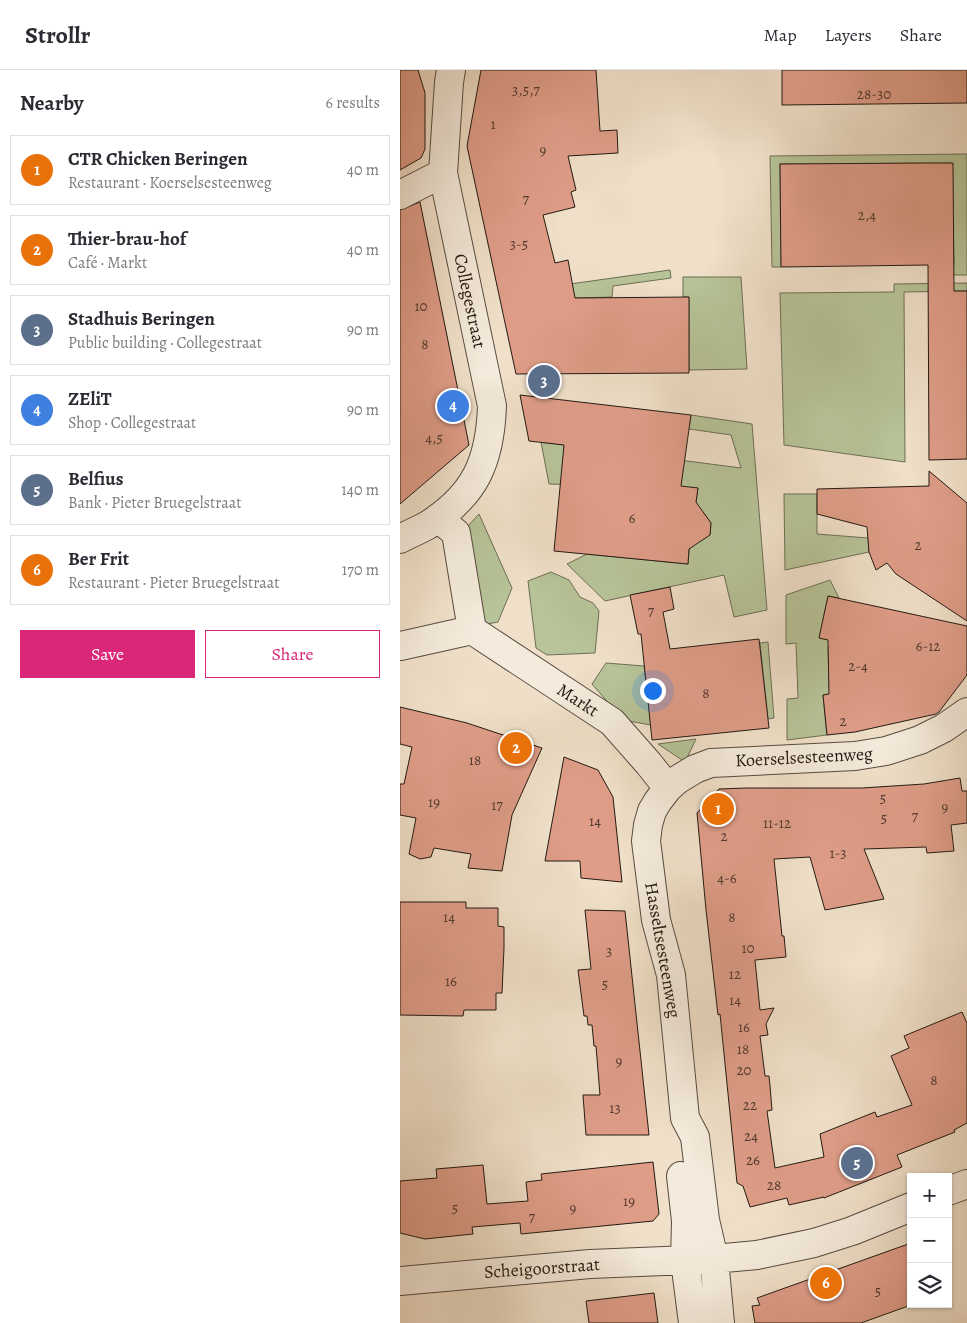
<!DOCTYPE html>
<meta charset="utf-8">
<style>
:root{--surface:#fff;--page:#f2f2f3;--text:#2b2b33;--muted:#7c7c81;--line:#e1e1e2;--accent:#db2777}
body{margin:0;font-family:Alegreya,serif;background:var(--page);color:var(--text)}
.controls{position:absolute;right:15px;bottom:15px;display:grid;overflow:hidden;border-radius:0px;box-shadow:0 1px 4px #0004}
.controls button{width:45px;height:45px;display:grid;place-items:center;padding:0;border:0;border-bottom:1px solid var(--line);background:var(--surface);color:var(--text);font:25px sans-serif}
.you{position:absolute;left:252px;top:620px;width:18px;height:18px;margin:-12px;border:4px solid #fff;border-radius:50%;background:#1a73e8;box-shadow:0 0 0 8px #1a73e833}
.badge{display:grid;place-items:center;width:32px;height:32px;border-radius:50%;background:var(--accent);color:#fff;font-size:16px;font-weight:700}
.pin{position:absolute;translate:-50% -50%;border:2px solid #fff;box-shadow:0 1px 5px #0006}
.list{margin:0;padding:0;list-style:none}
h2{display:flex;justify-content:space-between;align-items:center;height:65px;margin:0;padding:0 20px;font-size:21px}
h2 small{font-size:16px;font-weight:400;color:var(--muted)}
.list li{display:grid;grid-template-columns:32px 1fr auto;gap:15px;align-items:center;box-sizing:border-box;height:70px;margin:0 10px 10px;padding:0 10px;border:1px solid var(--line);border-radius:0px}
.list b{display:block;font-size:19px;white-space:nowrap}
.list p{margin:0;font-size:16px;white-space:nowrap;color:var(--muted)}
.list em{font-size:16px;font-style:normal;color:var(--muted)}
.actions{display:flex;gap:10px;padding:15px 20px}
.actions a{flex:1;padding:11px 0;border:1px solid var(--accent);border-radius:0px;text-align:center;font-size:18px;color:var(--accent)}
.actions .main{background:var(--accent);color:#fff}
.icon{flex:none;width:28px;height:28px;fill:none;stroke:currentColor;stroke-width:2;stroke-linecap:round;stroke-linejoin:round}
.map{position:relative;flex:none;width:567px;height:1253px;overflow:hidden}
header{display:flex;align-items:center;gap:30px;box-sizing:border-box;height:70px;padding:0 25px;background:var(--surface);border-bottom:1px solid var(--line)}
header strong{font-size:24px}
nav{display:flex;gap:28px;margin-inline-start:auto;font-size:18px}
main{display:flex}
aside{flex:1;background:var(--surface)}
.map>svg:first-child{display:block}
.green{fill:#b7c398;stroke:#6d6e55}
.building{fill:#df9d88;stroke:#231912}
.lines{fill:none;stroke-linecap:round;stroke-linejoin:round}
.minor-casing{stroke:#564b40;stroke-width:30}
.minor{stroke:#f5ebdc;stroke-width:28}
.labels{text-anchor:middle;stroke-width:4.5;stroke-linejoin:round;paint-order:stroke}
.number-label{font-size:15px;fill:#523a30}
.street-label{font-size:18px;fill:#231912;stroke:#f5ebdc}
</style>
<header>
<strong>Strollr</strong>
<nav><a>Map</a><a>Layers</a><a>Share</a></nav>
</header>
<main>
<aside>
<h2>Nearby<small>6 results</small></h2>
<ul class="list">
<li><span class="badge" style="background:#e8710a">1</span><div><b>CTR Chicken Beringen</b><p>Restaurant · Koerselsesteenweg</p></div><em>40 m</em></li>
<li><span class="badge" style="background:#e8710a">2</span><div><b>Thier-brau-hof</b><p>Café · Markt</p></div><em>40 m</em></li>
<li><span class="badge" style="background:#5c6f8a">3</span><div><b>Stadhuis Beringen</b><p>Public building · Collegestraat</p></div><em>90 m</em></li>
<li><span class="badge" style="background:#3f7fe0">4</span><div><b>ZEliT</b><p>Shop · Collegestraat</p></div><em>90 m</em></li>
<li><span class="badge" style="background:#5c6f8a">5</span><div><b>Belfius</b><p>Bank · Pieter Bruegelstraat</p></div><em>140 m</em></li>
<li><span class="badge" style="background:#e8710a">6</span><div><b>Ber Frit</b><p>Restaurant · Pieter Bruegelstraat</p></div><em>170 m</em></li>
</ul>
<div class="actions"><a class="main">Save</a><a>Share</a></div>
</aside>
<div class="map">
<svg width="567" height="1253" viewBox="0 0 567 1253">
<rect width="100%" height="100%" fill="#f0e0c9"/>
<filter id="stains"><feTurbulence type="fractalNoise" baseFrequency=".004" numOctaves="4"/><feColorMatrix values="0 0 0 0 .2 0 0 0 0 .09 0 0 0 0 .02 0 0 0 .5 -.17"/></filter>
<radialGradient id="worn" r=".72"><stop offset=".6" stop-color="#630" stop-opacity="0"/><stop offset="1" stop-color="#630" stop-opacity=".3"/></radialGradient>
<path class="green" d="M567 84V205H540L554 195 552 93 380 94 381 197H372L370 86Z
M270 200 271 208 213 216 212 227 136 229 134 219Z
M283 207H341L347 299 289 300V227H283Z
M567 213V221L504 222 505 392 384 375 380 223 494 222V214Z
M291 345 352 354 367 540 334 547 324 505 205 531 167 494 187 484 288 494 290 472 310 465 311 453 304 443 295 441 298 418 149 414 141 372 341 398 331 365 289 359Z
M384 424H417V464L468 468 469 482 385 500Z
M79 444 112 518 98 552 82 555 66 458Z
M151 502 169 510 180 527 193 533 199 541 195 583 147 585 136 578 128 511Z
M430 510 439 528 428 526 419 568 430 570 428 578 429 617 436 623 423 625 427 665 387 670V629L398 628 396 573 386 574V525Z
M368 572 374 648 368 649 360 573Z
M206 593 244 596 251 655 223 650 192 614Z
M296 669 285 692 258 674Z"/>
<path class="building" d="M0 0H18L25 23V79L21 88 0 100Z
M81 0H196L200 61 217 60 218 83 168 86 176 120 171 122 175 137 143 145 155 193 168 190 175 228 289 227V303L116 304 67 76Z
M382 0H567V33L382 35Z
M526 93H553L554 221H567V389L529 390 528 195 381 197 380 94Z
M20 132 69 375 0 434V140Z
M120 325 291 345 281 416 298 418 296 432 311 453 310 465 289 479 288 494 154 481 164 375 129 371Z
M529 401 567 433V551L496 504 487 493 476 500 469 482 467 457 417 444V419L529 416Z
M270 517 274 539 263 542 270 579 359 569 369 658 252 670 241 564H238L230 525Z
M428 526 567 556V605L539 642 536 644 455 662 427 665 423 625 429 624 428 570 419 568Z
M0 637 67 653 142 678 112 745 102 801 68 798 71 784 34 778 31 787 20 789 9 784 16 748 0 745V714H4L12 677 0 674Z
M164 687 198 700 213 727 222 812 181 808 180 791H145Z
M560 708 562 721H567V753L551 755 554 781 527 783 526 777 464 779 484 829 425 840 410 787 374 789 382 866H384L386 887 355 890 360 940 374 938 366 954 368 965 360 966 365 1006H369L370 1016 372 1040 367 1041 375 1098 424 1087 420 1064 475 1042 477 1047 512 1035 491 986 509 978 504 966 562 942 567 953V1053L554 1060 555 1062 497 1085 502 1097 424 1128V1127L389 1135 387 1128 350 1137 343 1116 337 1113 320 944 318 945 306 840 297 743 319 719 346 718H462L524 714Z
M0 832H66V838H98V856L104 857V878L102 923H96V940H64L63 946 0 945Z
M185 840 225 841 249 1065H186L183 1025H200L196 976H194L192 955H188L187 946H184L178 900 191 899Z
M253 1092 259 1144 253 1151 121 1164 120 1153 72 1157 73 1164 25 1169 0 1163V1111L37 1108 36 1099 83 1095 87 1134 128 1131 126 1112 142 1110 141 1104Z
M511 1173V1235L461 1253H355L352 1236 360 1235 357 1228Z
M254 1223 258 1253H189L186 1231Z"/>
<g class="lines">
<defs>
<path id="minor" d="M0 125 43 103
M38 448 56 463 72 560
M0 469C9 464 19 460 28 455 75 425 90 392 92 336L43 103 49 12 51 0
M0 576 72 560 212 652 249 694 268 718
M281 1106 286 1151 285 1191 293 1253
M548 1121 567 1114
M0 1211 190 1194 314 1189 357 1185 414 1173 452 1161 511 1137
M320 1253 314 1189 305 1150 295 1067 285 1048 271 905 256 850 246 771 248 755 252 741 258 731 268 718 277 710 295 699 311 693 455 686 486 681 520 670 544 658 567 642"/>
</defs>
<use href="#minor" class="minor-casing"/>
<use href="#minor" class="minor"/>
</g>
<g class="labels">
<g class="number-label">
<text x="126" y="25">3,5,7</text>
<text x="474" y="29">28-30</text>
<text x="93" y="59">1</text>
<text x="143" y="85">9</text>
<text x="126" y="134">7</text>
<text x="467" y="150">2,4</text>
<text x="119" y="179">3-5</text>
<text x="21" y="241">10</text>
<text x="25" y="279">8</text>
<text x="34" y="373">4,5</text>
<text x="232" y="453">6</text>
<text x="518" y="480">2</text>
<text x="251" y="546">7</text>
<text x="528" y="581">6-12</text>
<text x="458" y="601">2-4</text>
<text x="306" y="628">8</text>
<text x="443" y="656">2</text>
<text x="75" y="695">18</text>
<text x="483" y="733">5</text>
<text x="34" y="737">19</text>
<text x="97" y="740">17</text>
<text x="545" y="742">9</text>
<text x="515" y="751">7</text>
<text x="484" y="753">5</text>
<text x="195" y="756">14</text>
<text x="377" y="758">11-12</text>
<text x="324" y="771">2</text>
<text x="438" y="788">1-3</text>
<text x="327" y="813">4-6</text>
<text x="49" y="852">14</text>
<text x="332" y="852">8</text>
<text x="348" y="883">10</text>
<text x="209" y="886">3</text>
<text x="335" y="909">12</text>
<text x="51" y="916">16</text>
<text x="205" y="919">5</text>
<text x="335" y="935">14</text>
<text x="344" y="962">16</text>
<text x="343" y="984">18</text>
<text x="219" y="996">9</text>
<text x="344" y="1005">20</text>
<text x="534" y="1015">8</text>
<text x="350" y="1040">22</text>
<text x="215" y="1043">13</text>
<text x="351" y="1071">24</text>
<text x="353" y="1095">26</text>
<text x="374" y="1120">28</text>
<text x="229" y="1136">19</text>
<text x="55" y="1143">5</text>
<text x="173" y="1143">9</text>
<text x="132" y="1152">7</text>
<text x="478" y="1226">5</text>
</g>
<g class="street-label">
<text transform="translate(70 231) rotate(78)" y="6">Collegestraat</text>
<text transform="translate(178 630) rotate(33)" y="6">Markt</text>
<text transform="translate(404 687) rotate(-3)" y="6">Koerselsesteenweg</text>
<text transform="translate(263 880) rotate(80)" y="6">Hasseltsesteenweg</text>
<text transform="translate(142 1198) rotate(-4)" y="6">Scheigoorstraat</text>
</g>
</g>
<rect width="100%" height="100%" filter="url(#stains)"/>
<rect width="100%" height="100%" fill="url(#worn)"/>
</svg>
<div class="controls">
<button>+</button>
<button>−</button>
<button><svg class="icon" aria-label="layers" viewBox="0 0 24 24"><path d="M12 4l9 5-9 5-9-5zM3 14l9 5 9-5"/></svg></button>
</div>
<div class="you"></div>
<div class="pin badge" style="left:318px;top:739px;background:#e8710a">1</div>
<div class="pin badge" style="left:116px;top:678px;background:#e8710a">2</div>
<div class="pin badge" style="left:144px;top:311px;background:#5c6f8a">3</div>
<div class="pin badge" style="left:53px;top:336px;background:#3f7fe0">4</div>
<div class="pin badge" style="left:457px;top:1093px;background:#5c6f8a">5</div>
<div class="pin badge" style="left:426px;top:1213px;background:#e8710a">6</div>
</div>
</main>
